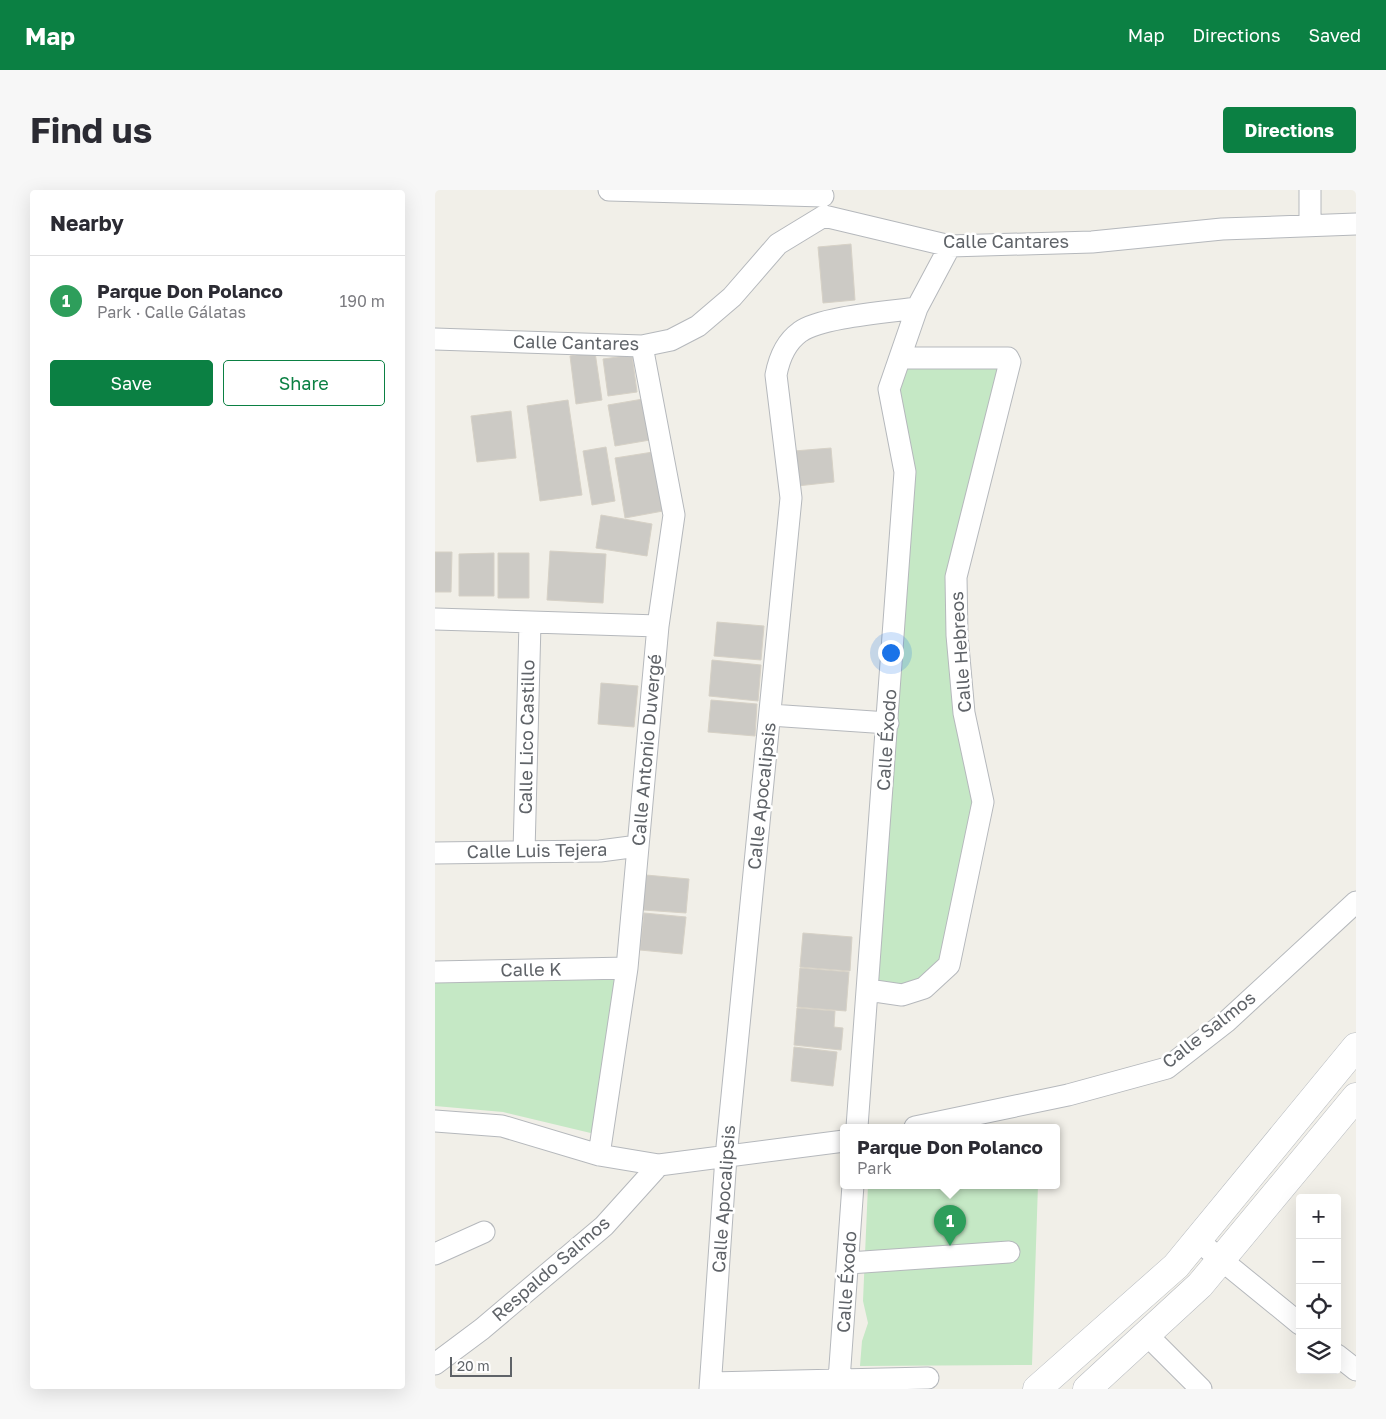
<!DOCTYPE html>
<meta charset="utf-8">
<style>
:root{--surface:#fff;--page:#f7f7f7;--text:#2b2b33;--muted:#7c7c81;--line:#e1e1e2;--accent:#0b8043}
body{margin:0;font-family:"Golos Text",sans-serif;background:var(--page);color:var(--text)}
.controls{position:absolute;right:15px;bottom:15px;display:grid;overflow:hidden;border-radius:5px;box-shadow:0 5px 20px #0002}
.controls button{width:45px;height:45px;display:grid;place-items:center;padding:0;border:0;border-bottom:1px solid var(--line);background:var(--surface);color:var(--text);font:25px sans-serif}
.scale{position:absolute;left:15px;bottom:12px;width:62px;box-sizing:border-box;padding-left:5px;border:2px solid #5f6368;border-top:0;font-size:14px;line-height:18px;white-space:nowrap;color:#5f6368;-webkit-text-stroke:4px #fff;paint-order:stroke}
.you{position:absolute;left:455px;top:462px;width:18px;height:18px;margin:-12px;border:4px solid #fff;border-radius:50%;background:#1a73e8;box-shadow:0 0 0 8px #1a73e833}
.badge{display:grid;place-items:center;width:32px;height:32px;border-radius:50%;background:var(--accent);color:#fff;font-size:16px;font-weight:700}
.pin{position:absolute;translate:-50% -41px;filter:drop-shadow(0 1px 2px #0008)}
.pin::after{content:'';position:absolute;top:26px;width:18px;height:15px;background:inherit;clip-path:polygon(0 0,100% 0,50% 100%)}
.popup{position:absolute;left:405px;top:934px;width:220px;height:65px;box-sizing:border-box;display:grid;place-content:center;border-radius:5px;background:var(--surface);filter:drop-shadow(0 1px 4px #0005);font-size:16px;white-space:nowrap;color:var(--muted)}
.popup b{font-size:19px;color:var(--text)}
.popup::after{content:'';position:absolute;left:50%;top:100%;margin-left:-10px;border:10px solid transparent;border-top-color:var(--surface)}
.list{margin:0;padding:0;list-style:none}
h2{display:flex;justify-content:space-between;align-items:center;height:65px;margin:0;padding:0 20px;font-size:21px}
h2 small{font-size:16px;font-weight:400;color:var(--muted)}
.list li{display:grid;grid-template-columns:32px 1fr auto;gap:15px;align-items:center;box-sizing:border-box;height:90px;padding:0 20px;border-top:1px solid var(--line)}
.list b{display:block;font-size:19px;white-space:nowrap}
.list p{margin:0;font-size:16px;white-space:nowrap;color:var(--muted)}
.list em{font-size:16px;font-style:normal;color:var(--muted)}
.actions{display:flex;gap:10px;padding:15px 20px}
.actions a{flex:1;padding:11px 0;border:1px solid var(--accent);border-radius:5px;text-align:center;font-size:18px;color:var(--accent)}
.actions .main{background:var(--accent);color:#fff}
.icon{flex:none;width:28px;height:28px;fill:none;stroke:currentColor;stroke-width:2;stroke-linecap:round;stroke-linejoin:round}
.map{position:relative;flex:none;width:921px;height:1199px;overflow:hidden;border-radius:5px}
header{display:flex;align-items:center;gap:30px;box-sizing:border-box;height:70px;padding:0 25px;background:var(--accent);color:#fff}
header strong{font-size:24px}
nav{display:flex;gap:28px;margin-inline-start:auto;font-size:18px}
.intro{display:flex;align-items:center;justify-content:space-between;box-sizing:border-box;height:120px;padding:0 30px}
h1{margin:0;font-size:35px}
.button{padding:12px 22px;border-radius:5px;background:var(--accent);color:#fff;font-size:18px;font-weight:700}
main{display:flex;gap:30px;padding:0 30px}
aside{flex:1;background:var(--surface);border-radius:5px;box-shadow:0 5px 20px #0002}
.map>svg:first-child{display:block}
.green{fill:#c5e8c5}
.building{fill:#cccac5;stroke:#d6d1c6}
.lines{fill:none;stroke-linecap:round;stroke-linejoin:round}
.street-casing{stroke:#b5b8bc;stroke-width:23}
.secondary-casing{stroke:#b6babf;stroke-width:29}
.street{stroke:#fff;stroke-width:21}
.secondary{stroke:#fff;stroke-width:28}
.labels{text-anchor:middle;stroke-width:5;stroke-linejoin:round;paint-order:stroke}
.street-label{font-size:18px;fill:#5f6368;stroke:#fff}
</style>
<header>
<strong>Map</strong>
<nav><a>Map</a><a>Directions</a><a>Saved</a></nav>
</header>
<div class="intro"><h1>Find us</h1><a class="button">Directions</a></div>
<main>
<aside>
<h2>Nearby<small></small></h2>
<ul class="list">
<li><span class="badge" style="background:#2e9e5b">1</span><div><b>Parque Don Polanco</b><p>Park · Calle Gálatas</p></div><em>190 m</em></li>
</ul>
<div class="actions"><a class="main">Save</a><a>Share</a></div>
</aside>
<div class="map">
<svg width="921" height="1199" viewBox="0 0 921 1199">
<rect width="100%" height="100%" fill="#f1efe8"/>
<path class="green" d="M573 170 516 386 543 613 508 773 486 793 437 796 475 285 458 200 468 172Z
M185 783 164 945 68 922 0 916V786Z
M433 995H603L597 1175 425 1176 427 1151 433 1133 428 1111Z"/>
<path class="building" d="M416 54 420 110 388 113 383 57Z
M160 162 167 210 141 214 135 166Z
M197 165 202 202 173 206 168 169Z
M208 209 215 250 180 256 173 215Z
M133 210 147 305 105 311 92 216Z
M76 221 81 268 42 272 36 226Z
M171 257 180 311 157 315 148 261Z
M396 258 399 292 362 296 359 261Z
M218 262 228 321 190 328 180 268Z
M166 325 217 334 212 366 161 358Z
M115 361 171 364 168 413 112 410Z
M0 362H17L16 402H0Z
M59 363V406H24V364Z
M63 363H94V408H63Z
M282 432 329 436 326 470 279 466Z
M277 470 326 475 323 511 274 506Z
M166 493 203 496 199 537 163 534Z
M276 510 322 514 320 546 273 542Z
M211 685 254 689 251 723 208 720Z
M209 723 251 727 247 764 205 760Z
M368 743 417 747 415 781 365 777Z
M365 778 414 782 411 821 362 817Z
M362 818 400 821 399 837 408 838 406 860 359 855Z
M359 857 402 862 398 896 356 891Z"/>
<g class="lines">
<defs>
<path id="street" d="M174 0 388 6
M875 0V34
M0 149 207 156 236 150 263 136 297 107 343 54 389 26 515 56 657 52 787 39 921 34
M0 429 223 436
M335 525 453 533
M89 662 95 433
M0 663 165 661 203 656
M0 782 192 778
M433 800 467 805 489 798 514 775 548 612 529 523 522 445 521 387 575 172 573 168H465
M0 931 67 936 164 965 224 975 409 951
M422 937 470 282 454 199 482 118 515 56
M480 937 633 905 732 878 791 832 921 712
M164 965 192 778 223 436 239 325 207 156
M762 1050 865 1134
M0 1064 49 1042
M414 1073 574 1062
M712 1145 766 1199
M902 1165 921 1180
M0 1174 47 1139 169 1036 224 975
M404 1190 418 995
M276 1193 493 1188
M275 1199 291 967 356 308 341 185C344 169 351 152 365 142 385 127 454 122 482 118"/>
<path id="secondary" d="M602 1199 741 1076 921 857
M652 1199 765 1095 921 907"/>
</defs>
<use href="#street" class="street-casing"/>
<use href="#secondary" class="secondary-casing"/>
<use href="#street" class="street"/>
<use href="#secondary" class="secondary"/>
</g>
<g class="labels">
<g class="street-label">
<text x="571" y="58">Calle Cantares</text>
<text transform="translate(141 153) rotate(1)" y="6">Calle Cantares</text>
<text transform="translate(526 462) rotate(-94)" y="6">Calle Hebreos</text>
<text transform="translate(92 547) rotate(-89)" y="6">Calle Lico Castillo</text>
<text transform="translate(452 550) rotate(-86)" y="6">Calle Éxodo</text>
<text transform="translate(212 560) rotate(-85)" y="6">Calle Antonio Duvergé</text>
<text transform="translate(327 606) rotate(-84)" y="6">Calle Apocalipsis</text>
<text transform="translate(102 661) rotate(-1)" y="6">Calle Luis Tejera</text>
<text transform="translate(96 780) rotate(-1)" y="6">Calle K</text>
<text transform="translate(774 840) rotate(-38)" y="6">Calle Salmos</text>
<text transform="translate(289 1009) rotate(-86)" y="6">Calle Apocalipsis</text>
<text transform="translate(116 1079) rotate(-41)" y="6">Respaldo Salmos</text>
<text transform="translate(412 1092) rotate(-86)" y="6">Calle Éxodo</text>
</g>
</g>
</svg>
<div class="controls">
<button>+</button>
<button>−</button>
<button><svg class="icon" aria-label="locate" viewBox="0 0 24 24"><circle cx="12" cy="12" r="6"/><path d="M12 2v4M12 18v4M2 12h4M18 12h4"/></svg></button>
<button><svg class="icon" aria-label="layers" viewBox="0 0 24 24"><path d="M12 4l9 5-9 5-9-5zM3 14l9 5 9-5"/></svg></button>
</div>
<div class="scale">20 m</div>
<div class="you"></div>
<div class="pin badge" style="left:515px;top:1056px;background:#2e9e5b">1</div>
<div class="popup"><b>Parque Don Polanco</b>Park</div>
</div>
</main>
